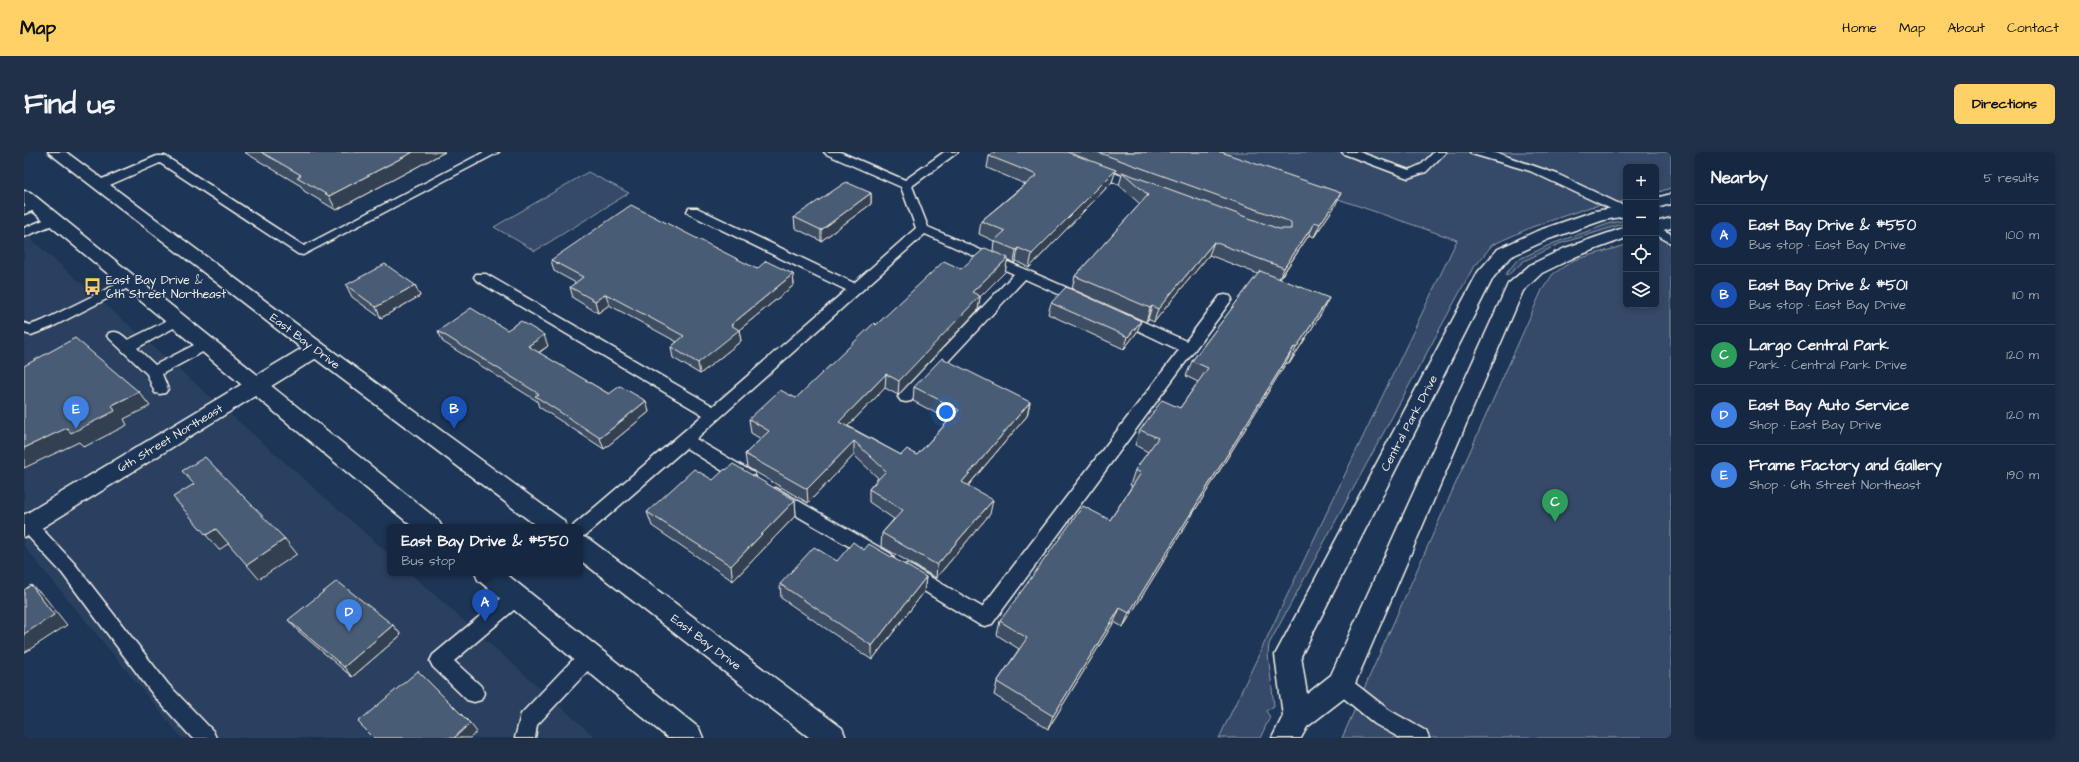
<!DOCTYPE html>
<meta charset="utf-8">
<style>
:root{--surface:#162841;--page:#1f3048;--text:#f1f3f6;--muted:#9ea6b1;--line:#35445a;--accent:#ffd166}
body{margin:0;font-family:"Architects Daughter",sans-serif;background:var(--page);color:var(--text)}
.controls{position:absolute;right:12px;top:12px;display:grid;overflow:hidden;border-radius:6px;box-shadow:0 2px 6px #0003}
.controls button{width:36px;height:36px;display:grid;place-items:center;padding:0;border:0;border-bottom:1px solid var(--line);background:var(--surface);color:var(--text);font:20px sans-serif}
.you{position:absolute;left:922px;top:260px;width:14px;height:14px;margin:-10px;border:3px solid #fff;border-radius:50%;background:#1a73e8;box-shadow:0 0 0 6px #1a73e833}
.badge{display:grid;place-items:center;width:26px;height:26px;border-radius:50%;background:var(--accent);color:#fff;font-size:13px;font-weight:700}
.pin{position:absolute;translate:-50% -33px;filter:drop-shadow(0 1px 2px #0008)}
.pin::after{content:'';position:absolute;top:21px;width:14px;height:12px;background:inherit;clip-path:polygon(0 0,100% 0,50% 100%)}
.popup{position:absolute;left:363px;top:372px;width:196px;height:52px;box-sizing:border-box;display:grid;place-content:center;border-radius:6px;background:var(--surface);filter:drop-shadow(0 1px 3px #0005);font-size:13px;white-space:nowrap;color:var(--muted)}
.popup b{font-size:15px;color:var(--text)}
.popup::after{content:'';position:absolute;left:50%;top:100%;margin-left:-8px;border:8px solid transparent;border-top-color:var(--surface)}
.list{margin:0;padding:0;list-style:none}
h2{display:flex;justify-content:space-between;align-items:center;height:52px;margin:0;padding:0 16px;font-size:17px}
h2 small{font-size:13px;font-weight:400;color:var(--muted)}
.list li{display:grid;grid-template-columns:26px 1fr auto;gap:12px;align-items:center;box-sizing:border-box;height:60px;padding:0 16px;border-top:1px solid var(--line)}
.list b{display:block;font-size:15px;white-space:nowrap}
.list p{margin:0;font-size:13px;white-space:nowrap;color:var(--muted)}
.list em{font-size:13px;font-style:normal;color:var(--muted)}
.icon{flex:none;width:22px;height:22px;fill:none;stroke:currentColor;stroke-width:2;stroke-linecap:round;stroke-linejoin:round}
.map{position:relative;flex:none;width:1647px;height:586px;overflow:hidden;border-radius:6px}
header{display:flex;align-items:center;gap:24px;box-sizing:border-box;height:56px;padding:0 20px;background:var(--accent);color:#111}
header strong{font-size:19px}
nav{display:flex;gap:22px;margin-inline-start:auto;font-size:14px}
.intro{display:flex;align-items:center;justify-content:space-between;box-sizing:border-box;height:96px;padding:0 24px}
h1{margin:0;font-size:28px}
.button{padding:10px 18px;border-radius:6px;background:var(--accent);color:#111;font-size:14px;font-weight:700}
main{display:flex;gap:24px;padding:0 24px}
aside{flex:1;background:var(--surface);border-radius:6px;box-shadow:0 2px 6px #0003}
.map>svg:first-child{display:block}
.built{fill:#2a4060}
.green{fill:#354a67;stroke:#949ea8}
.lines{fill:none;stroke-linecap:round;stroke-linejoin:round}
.lane-casing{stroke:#f4f1e8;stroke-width:3}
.street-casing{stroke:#f4f1e8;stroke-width:3}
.secondary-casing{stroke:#f4f1e8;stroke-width:3}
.primary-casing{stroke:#f4f1e8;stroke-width:3}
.lane{fill:#1d3557;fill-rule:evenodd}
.street{fill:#1d3557;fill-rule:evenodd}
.secondary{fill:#1d3557;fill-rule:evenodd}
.primary{fill:#1d3557;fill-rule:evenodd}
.wall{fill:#3e4e64;stroke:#f4f1e8}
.shaded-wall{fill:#324051;stroke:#f4f1e8}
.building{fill:#485b74;stroke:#f4f1e8}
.labels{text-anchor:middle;stroke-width:3;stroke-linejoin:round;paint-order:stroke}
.poi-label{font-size:12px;fill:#f4f1e8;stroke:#1d3557;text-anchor:start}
.street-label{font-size:12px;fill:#f4f1e8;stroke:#1d3557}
</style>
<header>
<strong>Map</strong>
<nav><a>Home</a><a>Map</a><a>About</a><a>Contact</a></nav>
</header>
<div class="intro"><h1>Find us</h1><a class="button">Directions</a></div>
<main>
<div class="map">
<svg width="1647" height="586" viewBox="0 0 1647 586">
<rect width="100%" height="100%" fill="#1d3557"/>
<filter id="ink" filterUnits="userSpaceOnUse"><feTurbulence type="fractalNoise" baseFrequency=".025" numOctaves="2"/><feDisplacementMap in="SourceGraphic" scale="8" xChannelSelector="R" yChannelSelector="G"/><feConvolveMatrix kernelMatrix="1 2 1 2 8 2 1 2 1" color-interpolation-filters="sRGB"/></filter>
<g filter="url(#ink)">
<path class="built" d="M0 81 190 248 0 361Z
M206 262 366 403V421H386L572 586H158L0 394V388Z"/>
<path class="green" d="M1178 0H1647V36L1632 41V15H1602V49L1566 55 1508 75 1468 93 1453 112H1451L1245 492 1244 502 1250 554 1242 559 1246 565 1236 586H1195L1433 88Z
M564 20 605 41 511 99 470 75Z
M1602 68V71L1535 92 1500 109 1483 124 1481 123 1493 108 1530 91 1587 71Z
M1647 79V586H1318L1518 138 1529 122 1550 108 1602 93V153H1632V84Z"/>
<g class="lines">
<defs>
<path id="lane" d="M460 0H475L279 103 274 102 136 11 79 36 75 37 69 33 71 30 133 4H141L280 94Z
M800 0H816L881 28 920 0H934L888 34 904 75 1062 144 1064 147 1062 150H1052L1001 127 887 249 882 250 877 249 874 245 877 241 990 122 901 82 672 287 730 321 732 326 730 331 724 332 718 331 662 296 562 383 556 385V375H549L550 373 679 263 452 128 450 125 452 122H462L689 254 822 138 665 62 663 59 665 56H673L830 131 892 76 877 35 802 2Z
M1318 0H1335L1385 18 1398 12 1410 0H1422L1402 20 1384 26 1320 2Z
M1446 0H1467L1476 2 1533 22 1602 55V64L1506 19 1448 2Z
M1070 14 1120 32 1122 35 1120 38H1112L1066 21 1064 18 1066 15Z
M12 49 18 53 16 56 0 62V54Z
M29 64 33 65 35 68 33 71 0 85V76Z
M1632 74 1647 82V91L1632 83Z
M105 126 110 127 112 130 110 133 28 175 7 183 0 181V171L6 173 18 169Z
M1201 143 1206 144 1208 147 1206 150 968 472 961 474 954 472 877 425 874 420 877 415 883 412 889 415 958 455 1155 198 1092 168 1090 165 1092 162H1102L1162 189 1196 144Z
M152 164 157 166 159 169 157 172 113 196 131 213 176 190H186L188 193 186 196 138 222 144 237 141 241 136 242 131 241 123 222 83 184 85 181C94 178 98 183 104 188Z
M752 336 867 402 870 407 867 412 861 414 855 412 746 348 744 343 746 338Z
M0 362 6 364 50 411 144 532 189 579 192 586H168L130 544 38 421 0 380Z
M492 437 498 439 501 445 498 451 430 509 457 534 460 541 457 548 450 550 443 548 409 515 406 509 409 503 486 439Z
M565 495 572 498 575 504 572 510 513 573 511 586H491L497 562 558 498Z
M1317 523 1324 526 1365 558 1402 579 1405 586H1376L1351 572 1310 538 1307 532 1310 526Z"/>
<path id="street" d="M292 190 299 192 302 197 299 202 8 382 0 385V363L285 192Z"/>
<path id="secondary" d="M1647 42V52L1632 56V46Z
M1602 54V64L1580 68 1525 87 1486 105 1469 126 1277 504 1283 542 1307 523 1484 132 1506 113 1541 96 1602 75V86L1553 104 1518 121 1499 139 1327 541 1283 575 1277 586H1248L1259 564 1251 503 1454 120 1474 97 1513 79 1571 59Z
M1647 66V76L1632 80V70Z"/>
<path id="primary" d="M24 0H42L299 192 539 368 543 375H514L285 202Z
M0 39 6 40 414 368 418 375H389L0 52Z
M556 384 565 387 818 576 822 586H786L556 408Z
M451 421H481L675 576 679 586H644L454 428Z"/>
</defs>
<use href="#lane" class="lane-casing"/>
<use href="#street" class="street-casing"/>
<use href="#secondary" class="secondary-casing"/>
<use href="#primary" class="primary-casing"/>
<use href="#lane" class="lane"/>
<use href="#street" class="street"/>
<use href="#secondary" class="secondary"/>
<use href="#primary" class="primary"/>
</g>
<path class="wall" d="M220 0H421L312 58 280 39 277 34Z
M970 0H1197L1311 54 1290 85 1285 83 1256 127 1297 162 1265 212 1262 211 1099 475 1090 470 1024 577 970 543 973 530 995 497 973 483 976 469 1086 368 1108 334 1106 333 1111 318 1124 300 1111 293 1116 278 1156 256 1174 230 1162 224 1168 209 1234 122 1185 103 1130 170 1124 167 1122 170 1048 137 1051 124 1116 52 1095 33 1098 23 1091 20 1088 30 1005 116 992 109 990 111 983 108 981 120 956 145 954 158 874 243 861 236 824 274 877 303H893L925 268 889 249 890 235 1006 250 1003 264 944 334 966 362 912 426 857 394 858 381 870 367 845 350V337L854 326 830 303 784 351 723 315 721 302 737 287 727 281 725 267 772 246 852 173 937 117 969 99 970 89 955 82 957 69 1001 32 963 16 965 4Z
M847 41V52L797 89 771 76 770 65Z
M527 108 733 117 769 122 770 133 715 178 717 189 676 222 649 206 647 195 653 190 585 153 574 161 549 146 546 135 552 131 530 119Z
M322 133H391L396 144 357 166 328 145Z
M1027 151 1113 180 1100 197 1024 162Z
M414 179 524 194 515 201 585 242 622 249 625 260 580 297 515 255 513 249 419 190Z
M689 328 771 348 772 363 709 429 628 374 623 360Z
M840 398 902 425 900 440 848 508 757 446 756 432Z
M264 468 369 473 377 483 328 525 273 478Z"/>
<path class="shaded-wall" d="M389 0H421L312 58 305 44Z
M1092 18 1088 30 1005 116 1008 102Z
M847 41V52L797 89V78Z
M1317 41 1311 54 1290 85 1296 72Z
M1291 70 1285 83 1254 129 1260 116Z
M1190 90 1185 103 1130 170 1134 157Z
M994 96 992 109 990 111 992 98Z
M984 106 981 120 956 145 954 158 874 243 875 229 948 140Z
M769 122 770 133 715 178 717 189 676 222 674 211 707 173Z
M391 133 396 144 357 166 352 155Z
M582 142 585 153 574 161 571 149Z
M1305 146 1297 162 1265 212 1272 196Z
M1128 154 1124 167 1122 170 1126 156Z
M1117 169 1113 180 1100 197 1104 185Z
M520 183 524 194 508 205 504 194Z
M1270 195 1262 211 1099 475 1105 461Z
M862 222 861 236 815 283V270Z
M115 240 126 254 100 267 103 273 60 295 55 290 0 316V296Z
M622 249 625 260 580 297 576 286Z
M1006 250 1003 264 936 343 938 330Z
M830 289V303L784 351 783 337Z
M771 348 772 363 709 429 707 414Z
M969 348 966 362 912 426 913 413Z
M192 377 205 391 195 398 182 383Z
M261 387 273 402 235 427 223 413Z
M902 425 900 440 848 508V494Z
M7 433 20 444 43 473 0 501V482Z
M1096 456 1090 470 1024 577 1029 564Z
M369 473 377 483 328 525 320 515Z
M446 571 453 580 446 586H430Z"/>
<path class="building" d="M237 0H389L305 44 273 25 277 23Z
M970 0H1043L1092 18 1008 102 994 96 992 98 970 89 981 79 957 69 1013 23 965 4Z
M1073 0H1197L1317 41 1296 72 1291 70 1260 116 1190 90 1134 157 1128 154 1126 156 1051 124 1124 43 1098 20 1255 77H1267V70Z
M822 30 847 41 797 78 770 65Z
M607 53 733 117 742 109 769 122 707 173 715 178 674 211 647 195 660 184 582 142 571 149 546 135 559 125 527 108Z
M961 96 984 106 948 140 956 144 875 229 862 222 815 270 877 303 883 297 893 303 935 258 890 235 918 206 1006 250 938 330 969 348 913 413 858 381 879 358 845 337 862 319 830 289 783 337 721 302 745 279 725 267 756 238 772 246 850 171 852 173 920 109 937 117Z
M361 112 391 133 352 155 322 133Z
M1236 119 1305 146 1272 196 1270 195 1105 461 1096 456 1029 564 973 530 1003 486 976 469 1059 354 1086 368 1117 321 1111 318 1134 286 1116 278 1138 248 1156 256 1184 216 1168 209Z
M1042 135 1117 169 1104 185 1027 151Z
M447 156 483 178 497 169 520 183 504 194 585 242 596 234 622 249 576 286 511 244 515 242 414 179Z
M51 186 115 240 88 253 91 259 47 281 43 276 0 296V214Z
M181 305 261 387 223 413 192 377 182 383 149 345 170 332 158 319Z
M709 312 771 348 707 414 623 360 670 317 689 328 701 317 702 318Z
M829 390 840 398 845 392 902 425 848 494 756 432 790 395 813 409Z
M313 429 369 473 320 515 264 468Z
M7 433 30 463 0 482V438Z
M394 519 446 571 430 586H350L334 570Z"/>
</g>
<defs>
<symbol id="bus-bare" viewBox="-9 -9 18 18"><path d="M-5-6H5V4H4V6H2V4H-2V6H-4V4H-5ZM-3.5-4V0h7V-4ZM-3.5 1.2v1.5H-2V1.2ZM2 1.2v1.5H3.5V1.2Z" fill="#ffd166" stroke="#1d3557" stroke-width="2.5" paint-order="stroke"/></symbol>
</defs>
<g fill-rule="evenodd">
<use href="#bus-bare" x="56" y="122" width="25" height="25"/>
</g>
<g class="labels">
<g class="poi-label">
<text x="82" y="132">East Bay Drive &amp;<tspan x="82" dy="14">6th Street Northeast</tspan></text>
</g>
<g class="street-label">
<text transform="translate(281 189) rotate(37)" y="4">East Bay Drive</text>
<text transform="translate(1385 271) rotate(-62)" y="4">Central Park Drive</text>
<text transform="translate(146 286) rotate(-31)" y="4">6th Street Northeast</text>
<text transform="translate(682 490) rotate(37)" y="4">East Bay Drive</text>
</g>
</g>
</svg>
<div class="controls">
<button>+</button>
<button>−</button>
<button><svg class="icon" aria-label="locate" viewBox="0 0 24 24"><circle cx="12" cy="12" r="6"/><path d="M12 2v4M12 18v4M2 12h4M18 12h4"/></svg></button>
<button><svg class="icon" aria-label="layers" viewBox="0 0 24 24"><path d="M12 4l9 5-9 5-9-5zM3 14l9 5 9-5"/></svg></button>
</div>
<div class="you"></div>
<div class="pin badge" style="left:461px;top:470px;background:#1a4fb4">A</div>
<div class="popup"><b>East Bay Drive &amp; #550</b>Bus stop</div>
<div class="pin badge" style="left:430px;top:277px;background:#1a4fb4">B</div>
<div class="pin badge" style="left:1531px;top:370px;background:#2e9e5b">C</div>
<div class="pin badge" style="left:325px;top:480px;background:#3f7fe0">D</div>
<div class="pin badge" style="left:52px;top:277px;background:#3f7fe0">E</div>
</div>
<aside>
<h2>Nearby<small>5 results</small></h2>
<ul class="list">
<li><span class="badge" style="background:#1a4fb4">A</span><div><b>East Bay Drive &amp; #550</b><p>Bus stop · East Bay Drive</p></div><em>100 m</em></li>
<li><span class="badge" style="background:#1a4fb4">B</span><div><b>East Bay Drive &amp; #501</b><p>Bus stop · East Bay Drive</p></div><em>110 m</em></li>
<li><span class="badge" style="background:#2e9e5b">C</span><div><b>Largo Central Park</b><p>Park · Central Park Drive</p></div><em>120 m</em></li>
<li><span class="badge" style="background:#3f7fe0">D</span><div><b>East Bay Auto Service</b><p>Shop · East Bay Drive</p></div><em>120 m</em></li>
<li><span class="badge" style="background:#3f7fe0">E</span><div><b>Frame Factory and Gallery</b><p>Shop · 6th Street Northeast</p></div><em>190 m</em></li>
</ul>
</aside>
</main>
